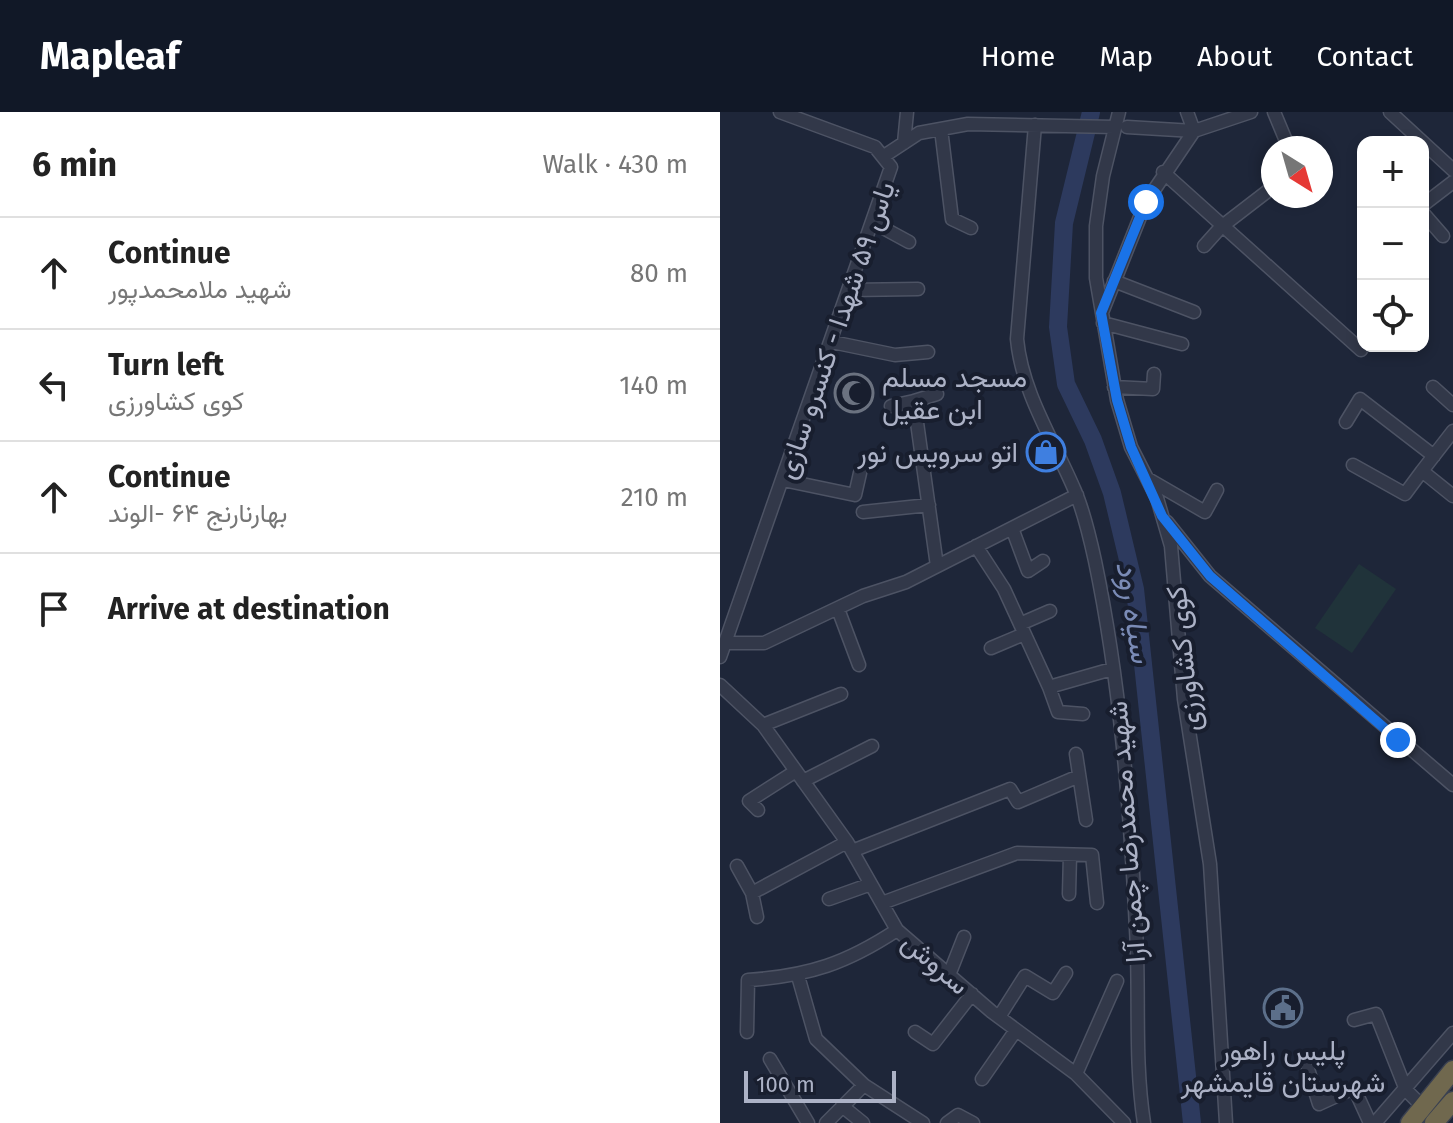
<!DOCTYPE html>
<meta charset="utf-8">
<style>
:root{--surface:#fff;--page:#f6f6f6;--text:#222;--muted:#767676;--line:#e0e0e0;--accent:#111827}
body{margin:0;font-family:"Fira Sans",Vazirmatn,sans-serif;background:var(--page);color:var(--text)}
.controls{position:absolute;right:24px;top:24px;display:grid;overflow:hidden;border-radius:16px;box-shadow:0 4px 12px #0003}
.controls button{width:72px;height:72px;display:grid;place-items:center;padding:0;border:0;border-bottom:2px solid var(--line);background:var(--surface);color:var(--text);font:40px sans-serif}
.compass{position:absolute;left:541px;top:24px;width:72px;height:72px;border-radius:50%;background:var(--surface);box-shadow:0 4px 12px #0003;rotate:143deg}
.scale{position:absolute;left:24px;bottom:20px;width:152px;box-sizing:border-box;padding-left:8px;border:4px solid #acb2c6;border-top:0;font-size:22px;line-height:28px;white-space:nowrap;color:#acb2c6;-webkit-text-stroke:6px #181e2e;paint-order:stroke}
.stop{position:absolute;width:24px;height:24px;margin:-18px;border:6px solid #1a73e8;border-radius:50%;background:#fff}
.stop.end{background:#1a73e8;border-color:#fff;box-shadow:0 2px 8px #0008}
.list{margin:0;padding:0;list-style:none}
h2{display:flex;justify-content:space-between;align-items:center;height:104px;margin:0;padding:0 32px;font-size:34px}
h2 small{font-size:26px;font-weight:400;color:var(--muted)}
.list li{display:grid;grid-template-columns:52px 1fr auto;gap:24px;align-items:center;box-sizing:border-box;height:112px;padding:0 32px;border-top:2px solid var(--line)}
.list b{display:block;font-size:30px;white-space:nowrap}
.list p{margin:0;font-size:26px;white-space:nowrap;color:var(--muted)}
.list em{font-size:26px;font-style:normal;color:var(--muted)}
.icon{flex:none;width:44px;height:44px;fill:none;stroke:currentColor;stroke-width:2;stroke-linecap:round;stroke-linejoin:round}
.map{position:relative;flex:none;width:733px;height:1011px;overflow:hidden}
header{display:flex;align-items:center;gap:48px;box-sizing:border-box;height:112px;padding:0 40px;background:var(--accent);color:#fff}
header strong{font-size:38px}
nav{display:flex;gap:44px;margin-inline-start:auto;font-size:28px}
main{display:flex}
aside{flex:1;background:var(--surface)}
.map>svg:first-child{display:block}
.green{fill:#20333a}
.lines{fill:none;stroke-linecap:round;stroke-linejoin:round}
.river{stroke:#2d3a5e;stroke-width:18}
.minor-casing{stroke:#4d5364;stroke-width:15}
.highway-casing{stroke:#3a4051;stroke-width:21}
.minor{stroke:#323849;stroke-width:12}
.highway{stroke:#70684e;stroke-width:18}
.route{stroke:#1a73e8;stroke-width:10}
.labels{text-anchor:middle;stroke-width:8;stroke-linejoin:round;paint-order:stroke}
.street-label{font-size:28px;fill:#acb2c6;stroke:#181e2e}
.poi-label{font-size:28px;fill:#acb2c6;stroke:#181e2e;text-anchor:start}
.water-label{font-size:30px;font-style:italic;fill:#7a8bb6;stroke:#181e2e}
</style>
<header>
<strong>Mapleaf</strong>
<nav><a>Home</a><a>Map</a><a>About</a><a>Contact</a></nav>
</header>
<main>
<aside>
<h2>6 min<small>Walk · 430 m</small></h2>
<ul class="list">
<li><svg class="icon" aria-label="ahead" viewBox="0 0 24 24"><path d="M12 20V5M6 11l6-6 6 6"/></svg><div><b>Continue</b><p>شهید ملامحمدپور</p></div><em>80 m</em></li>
<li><svg class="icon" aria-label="left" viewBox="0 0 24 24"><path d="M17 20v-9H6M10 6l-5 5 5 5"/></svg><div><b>Turn left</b><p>کوی کشاورزی</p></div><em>140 m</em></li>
<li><svg class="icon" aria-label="ahead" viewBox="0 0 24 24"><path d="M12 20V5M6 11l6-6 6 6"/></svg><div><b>Continue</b><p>بهارنارنج ۶۴ -الوند</p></div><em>210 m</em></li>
<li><svg class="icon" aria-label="arrive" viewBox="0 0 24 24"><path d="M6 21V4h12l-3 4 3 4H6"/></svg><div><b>Arrive at destination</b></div></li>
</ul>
</aside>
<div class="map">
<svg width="733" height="1011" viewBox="0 0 733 1011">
<rect width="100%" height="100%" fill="#1e2639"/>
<path class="green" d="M639 452 676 477 632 541 595 516Z"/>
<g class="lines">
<path class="river" d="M371 0 344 111 338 215 346 272 373 328 392 381 415 477 472 1011"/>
<defs>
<path id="minor" d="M399 0 383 64 376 114V166L397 288 411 335 437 386 451 434 464 587 490 752 506 1011
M467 0 474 19
M554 0 569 36
M670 0 733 58
M315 13 297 227C302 281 334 329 355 379 364 400 370 426 375 449 400 569 410 694 416 817 420 882 414 947 424 1011
M407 15 474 19
M221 17 232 107 251 116
M184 31 187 0
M164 44 199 21 248 12 395 15
M443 60 641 238
M703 93 733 70
M703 101 723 124
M154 111 189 130
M484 134 501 115 553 75
M394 169 474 200
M130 178 198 177
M383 198 426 90 474 19 531 0
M383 211 462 232
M112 230 175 243 208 240
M394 275 433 277 434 262
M713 275 733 293
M217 282 194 289 217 454
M171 294 194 289
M626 310 640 287 714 344
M733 319 702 359 733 384
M633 353 685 382 702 359
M428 367 485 400 497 378
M63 368 135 383 140 361
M143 400 209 393
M447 410 490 464 733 673
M292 416 308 459 323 449
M256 434 284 477 329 575 392 557
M118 497 139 553
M300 512 330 499
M5 531H44L143 484 186 470 357 383
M271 536 304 522
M0 545 171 55 155 35 60 0
M0 573 43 613 127 730 177 818 272 900 356 962 404 1011
M329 575 338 600 363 602
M43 613 121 582
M356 642 366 708
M83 669 152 634
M38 698 29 689 76 659
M132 739 290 677 298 690 359 664
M17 754 32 781
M349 782 350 743
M109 787 151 772
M162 791 297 741 372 743 377 791
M37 805 32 781 127 730
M229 863 244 825
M78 864 96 927 144 973 203 1011
M279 905 305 864 333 881 346 861
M634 908 656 902 686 978 704 996
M27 920 28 868C89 864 127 851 177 818
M195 920 213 932 252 882
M50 947 88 1011
M588 957 599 992 634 976 650 1011
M356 962 397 869
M262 967 296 918
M122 994 143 1011
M106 1011 144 973
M227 1011 238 1003 253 1011
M655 1011 733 921"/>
<path id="highway" d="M690 1011 733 958
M714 1011 733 989"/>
</defs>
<use href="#minor" class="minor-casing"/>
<use href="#highway" class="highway-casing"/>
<use href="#minor" class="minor"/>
<use href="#highway" class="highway"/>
</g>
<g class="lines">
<path class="route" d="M426 90 381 201 397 288 411 335 442 404 490 464 678 628"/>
</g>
<defs>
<symbol id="mosque-ring" viewBox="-11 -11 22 22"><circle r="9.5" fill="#181e2e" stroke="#6b7280" stroke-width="1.5"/><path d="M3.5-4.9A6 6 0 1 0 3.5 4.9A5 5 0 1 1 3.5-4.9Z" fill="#6b7280"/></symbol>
<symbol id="shop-ring" viewBox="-11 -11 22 22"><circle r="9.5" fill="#181e2e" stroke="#3f7fe0" stroke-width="1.5"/><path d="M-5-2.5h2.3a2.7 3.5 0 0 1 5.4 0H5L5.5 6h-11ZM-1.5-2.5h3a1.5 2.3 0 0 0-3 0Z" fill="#3f7fe0"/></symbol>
<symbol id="civic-ring" viewBox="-11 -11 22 22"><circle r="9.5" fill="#181e2e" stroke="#5c6f8a" stroke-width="1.5"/><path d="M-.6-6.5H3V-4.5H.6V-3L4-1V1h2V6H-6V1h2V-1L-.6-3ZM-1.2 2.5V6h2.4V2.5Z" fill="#5c6f8a"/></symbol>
</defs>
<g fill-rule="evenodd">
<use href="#mosque-ring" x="112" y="259" width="44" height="44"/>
<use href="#shop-ring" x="304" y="318" width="44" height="44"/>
<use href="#civic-ring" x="541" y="874" width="44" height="44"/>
</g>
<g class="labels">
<g class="street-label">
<text transform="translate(115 218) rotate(-71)" y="10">یاس ۵۹ شهدا - کنسرو سازی</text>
<text transform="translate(463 547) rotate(-96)" y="10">کوی کشاورزی</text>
<text transform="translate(406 720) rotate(-94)" y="10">شهید محمدرضا چمن آرا</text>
<text transform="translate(216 851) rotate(41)" y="10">سروش</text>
</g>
<g class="poi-label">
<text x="162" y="275">مسجد مسلم<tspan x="162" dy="32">ابن عقیل</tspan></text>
<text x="298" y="350" text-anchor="end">اتو سرویس نور</text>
<text x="563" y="948" text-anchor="middle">پلیس راهور<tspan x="563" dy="32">شهرستان قایمشهر</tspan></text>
</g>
<g class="water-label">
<text transform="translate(414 500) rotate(81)" y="10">سیاه رود</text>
</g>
</g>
</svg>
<div class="controls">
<button>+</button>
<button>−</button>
<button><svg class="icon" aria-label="locate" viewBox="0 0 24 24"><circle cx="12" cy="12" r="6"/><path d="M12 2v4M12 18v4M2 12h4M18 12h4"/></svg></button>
</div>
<svg class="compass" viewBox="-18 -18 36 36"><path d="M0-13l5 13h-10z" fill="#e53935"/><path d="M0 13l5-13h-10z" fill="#767676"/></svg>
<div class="scale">100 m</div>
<div class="stop" style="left:426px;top:90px"></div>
<div class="stop end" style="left:678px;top:628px"></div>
</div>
</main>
